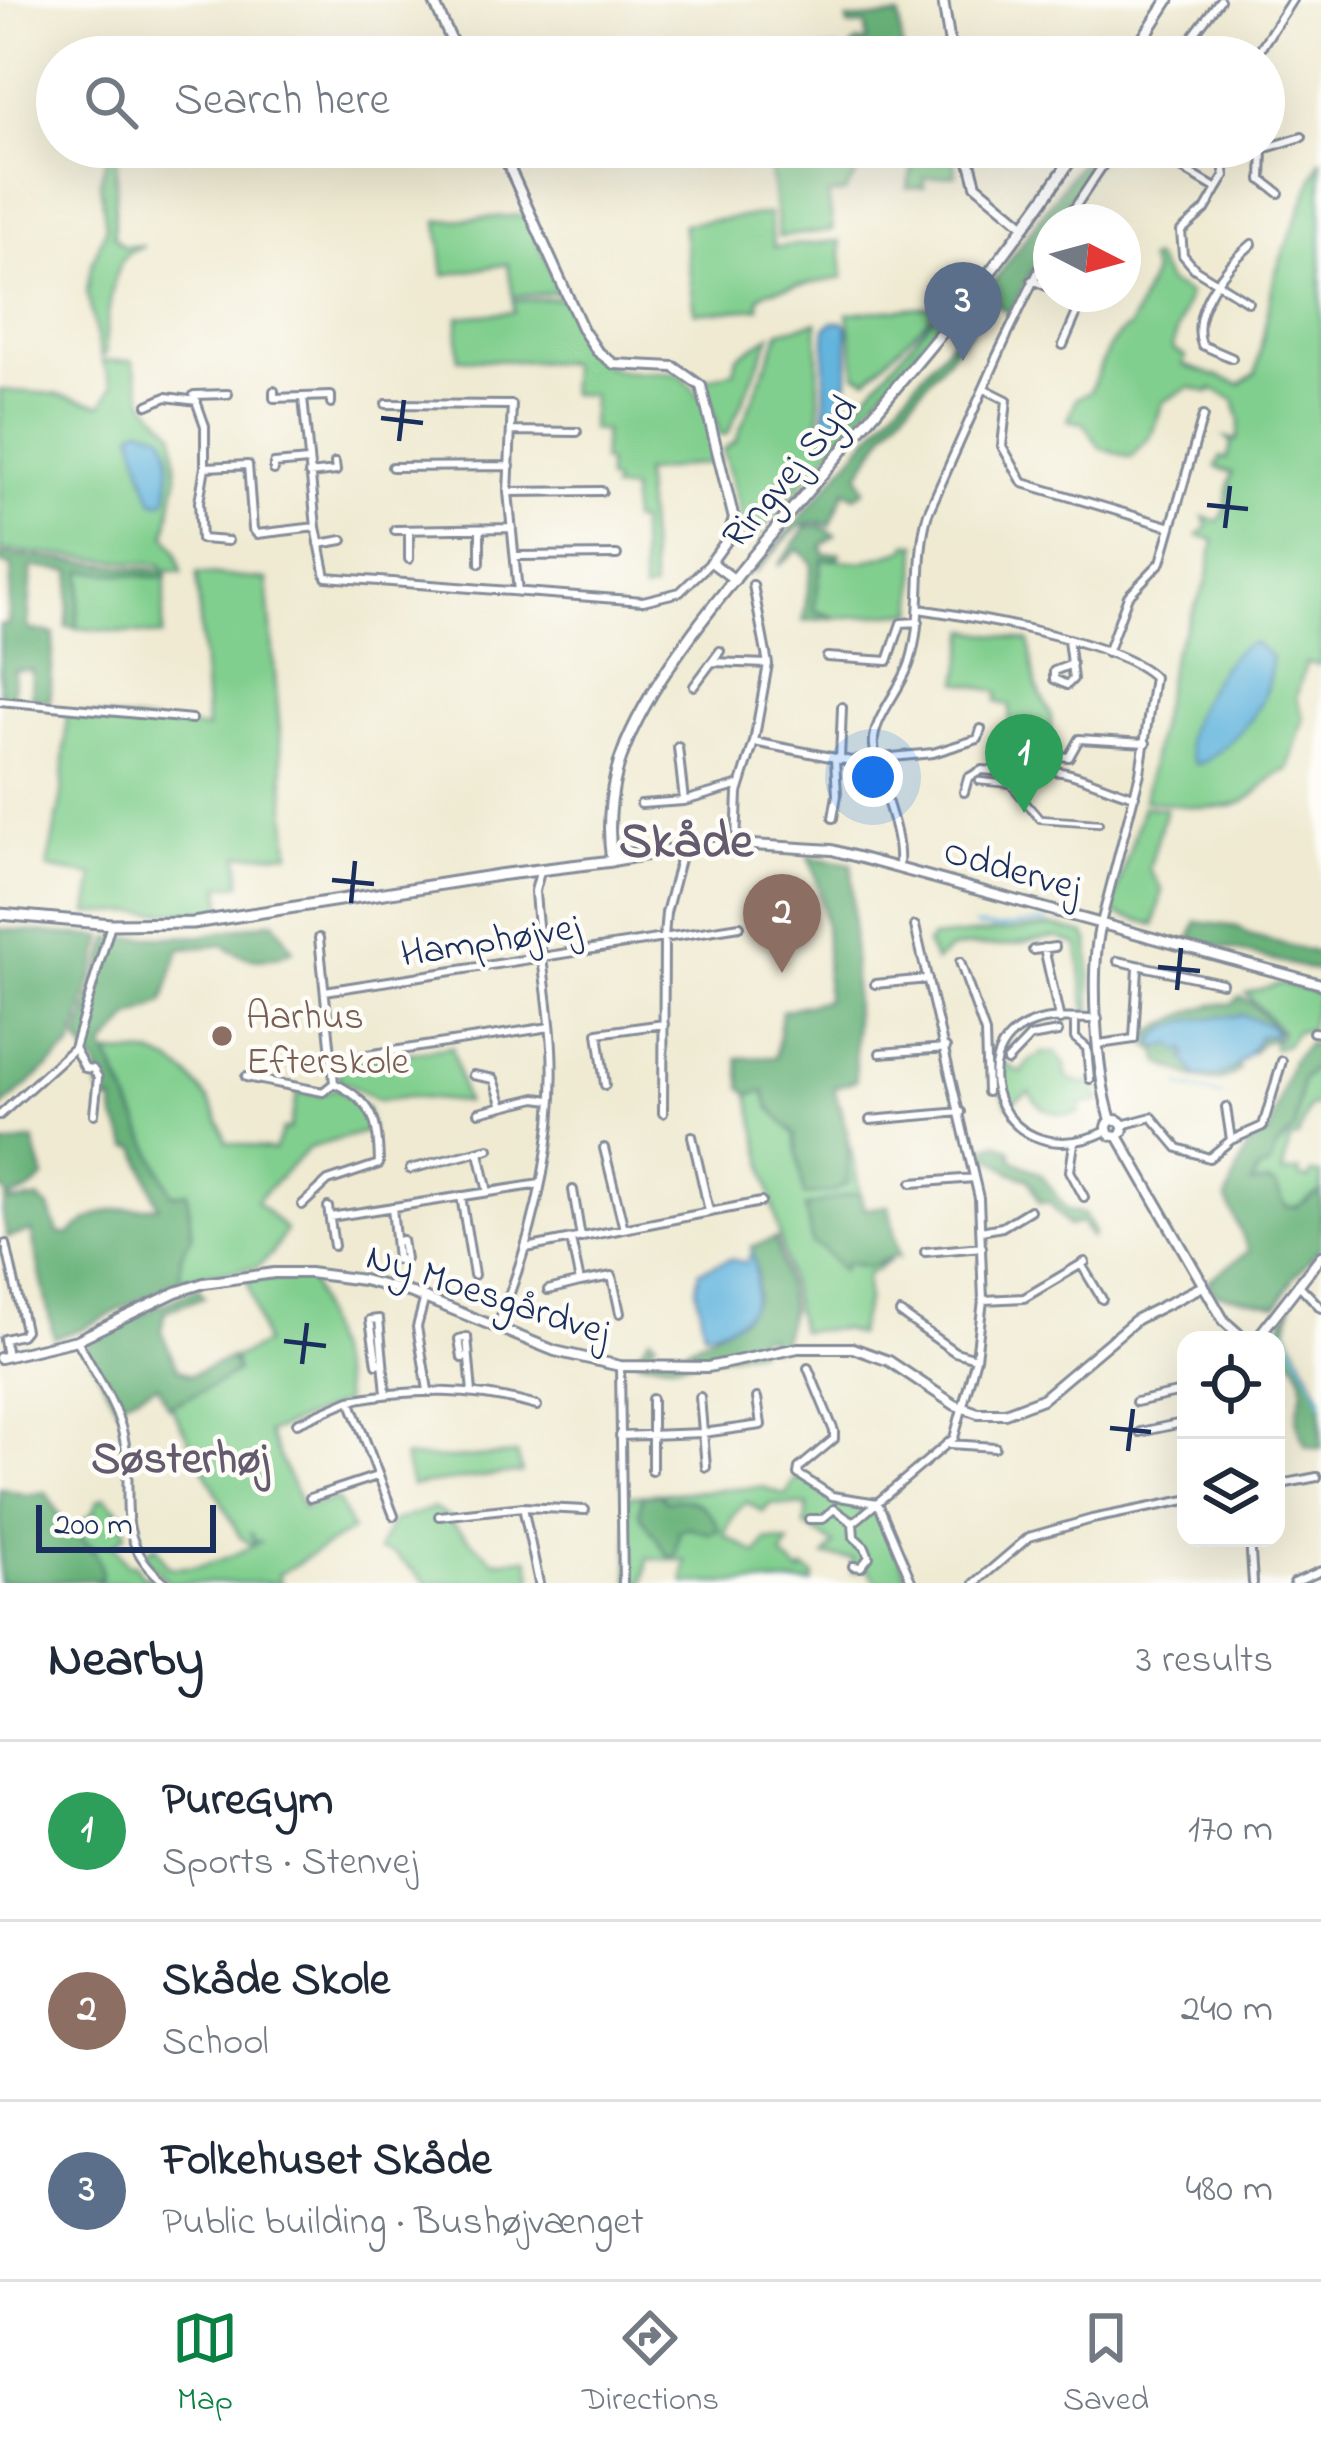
<!DOCTYPE html>
<meta charset="utf-8">
<style>
:root{--surface:#fff;--page:#f2f2f3;--text:#1f2937;--muted:#747a83;--line:#e0e1e3;--accent:#0b8043}
body{margin:0;font-family:"Indie Flower",sans-serif;background:var(--page);color:var(--text)}
.controls{position:absolute;right:36px;bottom:36px;display:grid;overflow:hidden;border-radius:24px;box-shadow:0 12px 48px #0002}
.controls button{width:108px;height:108px;display:grid;place-items:center;padding:0;border:0;border-bottom:3px solid var(--line);background:var(--surface);color:var(--text);font:60px sans-serif}
.compass{position:absolute;left:1033px;top:204px;width:108px;height:108px;border-radius:50%;background:var(--surface);box-shadow:0 12px 48px #0002;rotate:96deg}
.scale{position:absolute;left:36px;bottom:30px;width:180px;box-sizing:border-box;padding-left:12px;border:6px solid #1b2f5e;border-top:0;font-size:33px;line-height:42px;white-space:nowrap;color:#1b2f5e;-webkit-text-stroke:9px #fdfcf7;paint-order:stroke}
.you{position:absolute;left:873px;top:777px;width:42px;height:42px;margin:-30px;border:9px solid #fff;border-radius:50%;background:#1a73e8;box-shadow:0 0 0 18px #1a73e833}
.badge{display:grid;place-items:center;width:78px;height:78px;border-radius:50%;background:var(--accent);color:#fff;font-size:39px;font-weight:700}
.pin{position:absolute;translate:-50% -99px;filter:drop-shadow(0 3px 6px #0008)}
.pin::after{content:'';position:absolute;top:63px;width:42px;height:36px;background:inherit;clip-path:polygon(0 0,100% 0,50% 100%)}
.list{margin:0;padding:0;list-style:none}
h2{display:flex;justify-content:space-between;align-items:center;height:156px;margin:0;padding:0 48px;font-size:51px}
h2 small{font-size:39px;font-weight:400;color:var(--muted)}
.list li{display:grid;grid-template-columns:78px 1fr auto;gap:36px;align-items:center;box-sizing:border-box;height:180px;padding:0 48px;border-top:3px solid var(--line)}
.list b{display:block;font-size:45px;white-space:nowrap}
.list p{margin:0;font-size:39px;white-space:nowrap;color:var(--muted)}
.list em{font-size:39px;font-style:normal;color:var(--muted)}
.icon{flex:none;width:66px;height:66px;fill:none;stroke:currentColor;stroke-width:2;stroke-linecap:round;stroke-linejoin:round}
.map{position:relative;flex:none;width:1321px;height:1583px;overflow:hidden}
.search{position:absolute;background:var(--surface);box-shadow:0 12px 48px #0002;left:36px;right:36px;top:36px;height:132px;display:flex;align-items:center;gap:30px;box-sizing:border-box;padding:0 42px;border-radius:66px;color:var(--muted);font-size:45px}
.sheet{height:696px;background:var(--surface)}
nav{display:flex;justify-content:space-around;align-items:center;box-sizing:border-box;height:168px;border-top:3px solid var(--line);background:var(--surface);font-size:33px;color:var(--muted)}
nav a{display:grid;justify-items:center;gap:6px}
nav .on{color:var(--accent)}
.map>svg:first-child{display:block}
.green{fill:#81cf8e;stroke:#4e7f76;stroke-width:3}
.forest{fill:#68b279;stroke:#42706c;stroke-width:3}
.water{fill:#63b5de;stroke:#3f729e;stroke-width:3}
.lines{fill:none;stroke-linecap:round;stroke-linejoin:round}
.stream{stroke:#63b5de;stroke-width:3}
.pedestrian-casing{stroke:#858c98;stroke-width:10}
.minor-casing{stroke:#858c98;stroke-width:12}
.tertiary-casing{stroke:#858c98;stroke-width:14}
.secondary-casing{stroke:#858c98;stroke-width:15}
.pedestrian{stroke:#fff;stroke-width:4.5}
.minor{stroke:#fff;stroke-width:6}
.tertiary{stroke:#fff;stroke-width:8}
.secondary{stroke:#fff;stroke-width:9}
.ticks{fill:none;stroke:#1b2f5e;stroke-width:4.5}
.education-dot{fill:#8d6e63;stroke:#fdfcf7;stroke-width:4.5}
.labels{text-anchor:middle;stroke-width:9;stroke-linejoin:round;paint-order:stroke}
.street-label{font-size:39px;fill:#1b2f5e;stroke:#fdfcf7}
.education-label{font-size:39px;fill:#785e54;stroke:#fdfcf7;text-anchor:start}
.quarter-label{font-size:45px;font-weight:bold;fill:#645b6e;stroke:#fdfcf7}
.district-label{font-size:51px;font-weight:bold;fill:#645b6e;stroke:#fdfcf7}
</style>
<div class="map">
<svg width="1321" height="1583" viewBox="0 0 1321 1583">
<rect width="100%" height="100%" fill="#fdfcf7"/>
<filter id="ink" filterUnits="userSpaceOnUse"><feTurbulence type="fractalNoise" baseFrequency=".00833" numOctaves="2"/><feDisplacementMap in="SourceGraphic" scale="24" xChannelSelector="R" yChannelSelector="G"/><feConvolveMatrix kernelMatrix="1 2 1 2 8 2 1 2 1" color-interpolation-filters="sRGB"/></filter>
<filter id="wash" filterUnits="userSpaceOnUse"><feTurbulence type="fractalNoise" baseFrequency=".004" numOctaves="4" result="noise"/><feDisplacementMap in="SourceGraphic" scale="48" xChannelSelector="R" yChannelSelector="G"/><feGaussianBlur stdDeviation="2.7" result="paint"/><feColorMatrix in="noise" values="0 0 0 0 0 0 0 0 0 0 0 0 0 0 0 0 0 1.4 0 .05"/><feComposite in="paint" operator="in"/></filter>
<g filter="url(#wash)">
<rect width="100%" height="100%" fill="#efead1"/>
<path class="green" d="M110 147H117L114 236 124 246H144C139 248 130 250 126 255 112 268 104 335 106 354L101 357 87 292 91 266 106 228 100 182Z
M767 147H864L862 165 845 192 828 195 833 230 779 237Z
M883 147H953L956 175 924 178V187L907 188 915 157 887 164Z
M1321 158V660L1319 665 1306 663 1296 698 1304 717 1288 770C1268 774 1260 796 1241 803 1218 813 1169 804 1144 800L1172 656 1207 581 1214 540 1198 535 1208 526 1204 517 1218 521 1223 515 1232 473 1216 467 1221 457 1227 459 1232 443 1226 438 1237 440 1240 420 1234 400 1212 389 1210 393 1190 387 1163 402 1151 436 1131 458 1100 448 1084 423 1068 420 1077 398 1090 392C1100 370 1107 337 1130 327L1153 273 1148 260 1154 258 1168 283 1189 294 1173 345 1174 350 1186 357 1183 365 1240 384 1256 373 1275 274Z
M769 214 774 247 840 241 843 278 767 291 759 297V308L695 313 683 224Z
M528 215 559 292 513 297 508 264 444 275 438 221Z
M558 298 565 300C576 326 591 368 623 371 643 374 662 370 681 375L703 400 718 461 643 473 653 589 643 592 639 522 631 521V490H612L613 482 607 481V462L602 461 604 431 591 429 592 395 570 394 569 363 458 359V317L514 312 513 301Z
M934 306 928 319 867 379 856 374 848 313Z
M954 306 755 539 736 534 740 511 723 450 736 440 780 331 817 322 820 429 827 435 854 410 941 308Z
M771 335 728 434 720 435 704 380 734 371 737 357Z
M102 361H133L145 402 174 432 177 478 166 535 176 550 182 572 162 570V565L0 550V390L54 394 102 405 113 386Z
M907 544H917L915 612 836 618 814 610 822 559 862 562 906 549Z
M83 570 166 578 162 636 76 628Z
M197 573 267 580 290 853 239 855 241 884 220 886 223 911 88 913 94 876 47 868 62 795 67 713 207 729Z
M968 630 1029 641 1036 685 1051 716V734L1009 729 1010 706 997 702 998 692 959 682Z
M1143 806 1166 809 1149 869 1162 890 1155 925 1115 914 1112 908Z
M1054 926 1085 934 1089 940 1091 1015 1086 1013 1078 945 1056 937 1001 946H968L949 950 935 962 927 944 932 938Z
M1282 983 1321 994V1001H1316L1310 1030 1296 1031 1287 1044 1274 1049 1272 1043 1279 1039 1281 1031 1246 993Z
M452 1047 465 1102 409 1097 378 1101 339 1079V1063Z
M1043 1053H1056L1065 1065 1067 1078 1081 1084 1095 1083 1099 1101 1081 1104 1079 1113C1057 1118 1041 1111 1029 1092L1007 1105 1000 1082 1001 1062 1022 1073 1029 1061Z
M108 1054C120 1054 134 1052 147 1054 188 1061 217 1105 226 1142L274 1150 283 1129 289 1130 298 1091 319 1095 336 1088 367 1109 371 1130 309 1148 256 1201 286 1230 272 1254 257 1267 180 1279 181 1255 192 1236 186 1193 172 1196Z
M1321 1059 1318 1105 1309 1107 1298 1137 1290 1140 1282 1174 1300 1171 1299 1177 1310 1179 1311 1173 1321 1174V1191L1296 1207H1286L1276 1187 1269 1182 1251 1185 1258 1171 1270 1165 1275 1150 1295 1129 1302 1081Z
M764 1090 769 1107 847 1183 848 1135 860 1194 805 1207 812 1243 823 1250 841 1270 846 1263 869 1267 892 1259 866 1276 867 1299 857 1335 841 1329 800 1331 749 1095Z
M310 1278 342 1382 344 1402 268 1433 303 1508 337 1499 352 1530 278 1575 281 1583H169L142 1554 156 1546 168 1567C202 1570 232 1557 262 1541L256 1542 250 1532 254 1542 251 1544 240 1537 171 1406C195 1393 214 1388 236 1371L234 1358 264 1344 247 1280Z
M517 1454 522 1472 411 1486 404 1457 449 1459Z
M796 1477 805 1479 831 1498 877 1509 910 1583H878L867 1569 852 1572 853 1559 825 1556 834 1544 805 1526 808 1506 770 1504 763 1512 746 1502 735 1513 724 1535 757 1554 766 1540 789 1543 782 1556 801 1573 804 1569 814 1575 813 1583H684L685 1561 648 1558 644 1583H629L628 1496 763 1487 786 1495Z
M105 1497 122 1514 126 1534 114 1545 128 1565 135 1564 142 1575 153 1578 142 1583H97L101 1580 94 1549 73 1529 92 1514 97 1501Z
M433 1508 450 1518 451 1523 494 1561 528 1558 533 1579 527 1583H427L394 1554 378 1551 392 1522Z"/>
<path class="forest" d="M899 16 903 57H807L806 53 837 49 841 57 856 43 867 42 866 25 848 26 847 20Z
M1091 147H1110L1092 166 1075 197 1071 196 1065 204 1068 207 1058 222H1051V234L1009 314 994 302 887 430 859 474 865 490 855 496 845 490 830 526C795 508 779 556 753 573L952 340Z
M807 526H821L835 535 822 545 824 554 840 553 839 559 822 560 814 610 836 618 803 621 812 564 799 549 778 566Z
M0 554 167 571 166 578 83 571 76 628 66 627 72 571 32 567 28 629 54 634 50 701 31 698 32 670H14L13 698 0 697V625H8L12 566 0 564Z
M809 857 852 864 856 1080 834 1088 848 1135V1183L832 1192 804 1195 794 1134 769 1107 764 1091 750 1094 742 1088 738 1058 776 1057 782 1011 826 1000C827 950 828 905 809 857Z
M274 921 293 950C270 963 244 962 224 945L180 949 163 1003 130 1018 104 1048 172 1195 187 1192 192 1236 181 1255 180 1279 84 1328 54 1338 31 1231 7 1238 2 1211 7 1195 0 1187V1146L33 1140 44 1178 29 1191 12 1197 10 1202 38 1199 49 1208 58 1233 68 1235C107 1203 112 1212 158 1206L137 1148 129 1147 115 1118 113 1101 108 1102 99 1090 97 1067 78 1041 110 938 201 936Z
M1197 922 1238 927 1249 935 1321 954V972L1190 939Z
M0 929 104 937 72 1047 0 1109Z
M1240 997 1250 1002 1278 1030 1275 1038 1261 1043 1252 1053H1249L1259 1037 1275 1034V1029C1234 1008 1195 1017 1155 1037L1160 1048 1173 1044 1183 1047 1188 1055 1185 1057 1227 1072 1238 1065 1239 1070C1214 1093 1186 1075 1160 1063L1157 1052 1146 1044 1148 1034C1172 1021 1204 1001 1231 1004Z
M1308 1043 1321 1045V1059L1302 1081 1295 1129 1275 1150 1270 1165 1258 1171 1251 1184 1268 1182 1276 1187 1286 1207H1296L1321 1191V1247L1294 1277 1277 1305 1215 1293 1208 1281 1249 1251 1226 1199 1249 1143 1269 1134 1292 1061Z
M998 1143 1011 1150 1013 1160 1041 1174 1066 1209 1084 1214 1094 1233 1091 1238 1081 1223 1068 1226 1049 1202 1040 1203 1029 1179 1009 1172 993 1158 981 1161 986 1147Z
M851 1194H860L864 1209 889 1206 899 1258 894 1256 869 1267 846 1263 842 1271 823 1249 812 1244 805 1207Z
M776 1238 791 1309 780 1346 771 1348 768 1335 757 1338 758 1350 677 1363 639 1361V1352L650 1336 656 1341 651 1348 652 1354 681 1351 743 1317 756 1297 757 1273 751 1247Z
M198 1288 204 1297 165 1311 161 1331 178 1369 190 1375 231 1358 237 1371C211 1390 195 1393 168 1407L158 1385 122 1401 118 1409 86 1349 87 1339Z
M1292 1303 1287 1328 1321 1397V1449L1306 1447C1286 1406 1307 1407 1302 1377 1299 1360 1279 1348 1272 1340Z
M0 1488 26 1495 46 1492C51 1501 56 1510 61 1518 77 1538 106 1552 101 1580L0 1583Z
M658 1494 666 1501C690 1494 710 1506 719 1530L710 1534 688 1527 679 1531 676 1556 669 1557 639 1513 642 1495Z"/>
<path class="water" d="M833 322H843L847 327C848 359 854 403 829 427L825 425V337L826 327Z
M140 427 162 433C175 454 168 474 168 495L163 502 153 501C146 486 137 450 133 432Z
M1254 643 1271 656C1272 696 1250 726 1220 750 1210 757 1207 763 1195 764 1190 755 1186 745 1188 735 1192 711 1228 645 1254 643Z
M1242 1015 1269 1025 1275 1034 1259 1036C1247 1062 1226 1080 1197 1077L1184 1057 1188 1055 1185 1048 1181 1052 1172 1044 1158 1048 1153 1042C1173 1015 1212 1019 1242 1015Z
M752 1251C762 1298 755 1323 704 1332L696 1288 699 1271 730 1259 746 1263Z"/>
<g class="lines">
<path class="stream" d="M975 926 996 928 1048 922
M1180 1086 1222 1096
M1286 1329 1321 1401"/>
</g>
</g>
<g filter="url(#ink)">
<g class="lines">
<defs>
<path id="pedestrian" d="M979 781 1010 784 1040 819 1099 823"/>
<path id="minor" d="M1177 57 1220 0
M1255 57 1292 0
M1159 147 1166 159 1217 189 1205 210 1181 231 1183 255 1195 269 1248 302
M1263 147 1262 180 1279 193
M1263 149 1302 137
M1217 189 1225 176 1220 147
M1065 222 1115 147
M1032 280 1051 288
M1058 294 1064 302 1086 310 1092 307 1097 294
M1063 345 1079 308
M1232 358 1202 345C1189 310 1227 265 1252 244
M995 360 1051 245
M985 389 1007 400 1002 446 1023 483 1171 527 1203 416
M274 391V398L331 396V403
M228 394 194 395 205 426V467L248 465 253 529 257 534 316 527
M303 398 316 527 326 577 643 601 680 592 711 562
M386 404 512 405 508 492 518 592
M148 405 166 397 197 401
M513 431 577 432
M205 467 199 502 201 539 228 541
M392 467 510 466
M274 470V464L308 461
M309 474 336 471 335 463
M508 492 602 491
M395 530 512 528
M409 530V559
M480 530V563
M319 544 343 540
M516 556 617 555
M919 609C972 617 1118 641 1154 677L1140 773 1101 923
M1068 640 1073 679 1067 685 1054 679V671L1072 664
M1107 653 1128 596 1161 562 1171 527
M827 657 888 661 901 623 919 622
M712 662 768 664
M694 686 720 651
M0 701 192 719
M754 742 851 761 933 753 978 739 981 729
M1019 746 1023 753 1015 757 1012 750Z
M678 747 684 801
M1023 753 1069 757 1079 739 1146 743
M840 760 842 707
M964 792 968 778 982 770 1029 774C1061 761 1103 789 1135 796
M641 804 684 801 740 785
M833 818 837 795 835 759
M736 844 738 793 754 742 768 664 753 585
M899 866C902 825 877 787 874 746 871 720 902 689 910 662 925 613 914 561 928 513L1007 336
M1044 948 1060 1020
M1033 950 1055 947
M1118 961 1222 983
M960 962 985 1033 987 1092
M875 984 928 979
M325 991 740 926
M1075 1019V1038L1087 1048 1090 1079
M1098 1019C1078 1019 1052 1016 1033 1023 955 1050 1003 1180 1107 1131
M1313 1032 1321 1033
M1099 1044 1134 1039 1138 968
M74 1048 85 1068 93 1069 98 1077 94 1114
M880 1053 946 1048
M334 1060 550 1027
M1007 1061 1030 1037 1058 1032
M473 1075 494 1079 503 1106
M246 1077 323 1092 334 1083 319 938
M605 1085 598 1033 664 1024
M1226 1107 1231 1140
M479 1112 536 1098 551 1100
M663 1113 664 937 666 913 683 848
M0 1115 74 1048 111 924
M870 1120 961 1112
M1122 1125 1152 1117 1178 1148 1209 1158 1231 1140 1263 1126 1282 1061
M692 1136 709 1211
M1074 1143 1070 1171 1084 1197
M604 1148 624 1229
M479 1153 488 1192
M410 1169 489 1149
M912 1183 974 1178
M573 1190 581 1238
M461 1196 474 1275
M302 1205 328 1181 379 1164C378 1120 374 1102 334 1083
M328 1207 334 1246
M392 1207 397 1260 405 1259 402 1240 398 1241
M330 1217 540 1184
M981 1231 1002 1227 1030 1210
M6 1244 25 1330 21 1335 4 1339 7 1357
M526 1248 761 1202
M925 1252 982 1247
M1081 1264 1102 1299
M580 1282 612 1276 620 1313
M1298 1284 1321 1308
M548 1290 580 1282 571 1240
M425 1297 417 1327 428 1390
M984 1300 1024 1298 1085 1262
M900 1313 955 1352 976 1358
M497 1327C532 1240 557 1143 552 1048 549 995 538 944 535 891L540 872
M77 1340C93 1370 115 1401 123 1434 137 1493 108 1538 166 1583
M466 1357 462 1358 459 1339 467 1337 472 1393
M381 1363 377 1364 370 1320 379 1319 386 1393
M620 1366 623 1583
M808 1368 834 1431V1439L799 1468 798 1474 832 1496 878 1503 912 1583
M700 1397 706 1467
M652 1399V1471
M1136 1402 1186 1391
M297 1423 350 1400
M1140 1432 1182 1423 1186 1416
M620 1436 703 1433 761 1425 757 1398
M950 1444 995 1447
M1276 1485 1317 1477
M310 1498 377 1476
M523 1507 585 1510
M394 1516 350 1400C414 1388 474 1388 537 1406
M439 1516 523 1507 539 1583
M809 1519H822L834 1509 853 1523 854 1537 865 1547 869 1557 861 1567 853 1566
M853 1523 954 1438 976 1358 983 1300 979 1198 915 926
M1250 1538 1253 1583
M975 1583 1029 1537 1092 1519 1186 1500
M1294 1583 1321 1571"/>
<path id="tertiary" d="M433 0 459 57
M943 0 952 57
M500 147 583 330 597 351 614 364 674 367 701 386 734 519 727 540 711 562 735 580
M966 147 976 185 1025 226
M611 855 736 844 832 850 1321 984
M612 861 646 855
M1101 923C1089 971 1096 1073 1111 1120
M1107 1128a8 8 0 1 1 16 0a8 8 0 1 1-16 0Z
M1118 1136 1224 1321 1242 1337
M1258 1337 1321 1256
M0 1358 77 1340 176 1292 204 1283 274 1273H309L363 1280 412 1293 555 1351 620 1366 708 1367 798 1348H853L889 1361 955 1405 978 1413H1005L1042 1399 1137 1319 1203 1286"/>
<path id="secondary" d="M1131 57 1168 0
M498 875 612 861C606 822 611 780 626 744 658 666 741 571 795 506 894 389 996 276 1079 147
M0 914 111 924 193 923 499 875"/>
</defs>
<use href="#pedestrian" class="pedestrian-casing"/>
<use href="#minor" class="minor-casing"/>
<use href="#tertiary" class="tertiary-casing"/>
<use href="#secondary" class="secondary-casing"/>
<use href="#pedestrian" class="pedestrian"/>
<use href="#minor" class="minor"/>
<use href="#tertiary" class="tertiary"/>
<use href="#secondary" class="secondary"/>
</g>
</g>
<path class="ticks" d="M381 418 423 423M399 441 404 400M1207 505 1248 509M1225 528 1230 486M332 880 374 884M351 903 355 861M1158 967 1200 971M1177 990 1181 948M284 1341 326 1346M302 1364 307 1323M1110 1428 1151 1432M1128 1451 1133 1409"/>
<circle class="education-dot" cx="222" cy="1036" r="12"/>
<g class="labels">
<g class="street-label">
<text transform="translate(788 470) rotate(-50)" y="14">Ringvej Syd</text>
<text transform="translate(1013 867) rotate(16)" y="14">Oddervej</text>
<text transform="translate(490 938) rotate(-9)" y="14">Hamphøjvej</text>
<text transform="translate(489 1292) rotate(18)" y="14">Ny Moesgårdvej</text>
</g>
<g class="education-label">
<text x="246" y="1028">Aarhus<tspan x="246" dy="45">Efterskole</tspan></text>
</g>
<g class="quarter-label">
<text x="180" y="1472">Søsterhøj</text>
</g>
<g class="district-label">
<text x="686" y="856">Skåde</text>
</g>
</g>
</svg>
<div class="controls">
<button><svg class="icon" aria-label="locate" viewBox="0 0 24 24"><circle cx="12" cy="12" r="6"/><path d="M12 2v4M12 18v4M2 12h4M18 12h4"/></svg></button>
<button><svg class="icon" aria-label="layers" viewBox="0 0 24 24"><path d="M12 4l9 5-9 5-9-5zM3 14l9 5 9-5"/></svg></button>
</div>
<svg class="compass" viewBox="-18 -18 36 36"><path d="M0-13l5 13h-10z" fill="#e53935"/><path d="M0 13l5-13h-10z" fill="#747a83"/></svg>
<div class="scale">200 m</div>
<div class="you"></div>
<div class="pin badge" style="left:1024px;top:813px;background:#2e9e5b">1</div>
<div class="pin badge" style="left:782px;top:973px;background:#8d6e63">2</div>
<div class="pin badge" style="left:963px;top:361px;background:#5c6f8a">3</div>
<div class="search"><svg class="icon" aria-label="search" viewBox="0 0 24 24"><circle cx="10" cy="10" r="6"/><path d="M15 15l6 6"/></svg>Search here</div>
</div>
<section class="sheet">
<h2>Nearby<small>3 results</small></h2>
<ul class="list">
<li><span class="badge" style="background:#2e9e5b">1</span><div><b>PureGym</b><p>Sports · Stenvej</p></div><em>170 m</em></li>
<li><span class="badge" style="background:#8d6e63">2</span><div><b>Skåde Skole</b><p>School</p></div><em>240 m</em></li>
<li><span class="badge" style="background:#5c6f8a">3</span><div><b>Folkehuset Skåde</b><p>Public building · Bushøjvænget</p></div><em>480 m</em></li>
</ul>
</section>
<nav>
<a class="on"><svg class="icon" aria-label="map" viewBox="0 0 24 24"><path d="M3 6l6-2 6 2 6-2v14l-6 2-6-2-6 2zM9 4v14M15 6v14"/></svg>Map</a>
<a><svg class="icon" aria-label="directions" viewBox="0 0 24 24"><path d="M12 3l9 9-9 9-9-9zM9 14v-3h6M13 9l2 2-2 2"/></svg>Directions</a>
<a><svg class="icon" aria-label="saved" viewBox="0 0 24 24"><path d="M7 4h10v16l-5-4-5 4z"/></svg>Saved</a>
</nav>
